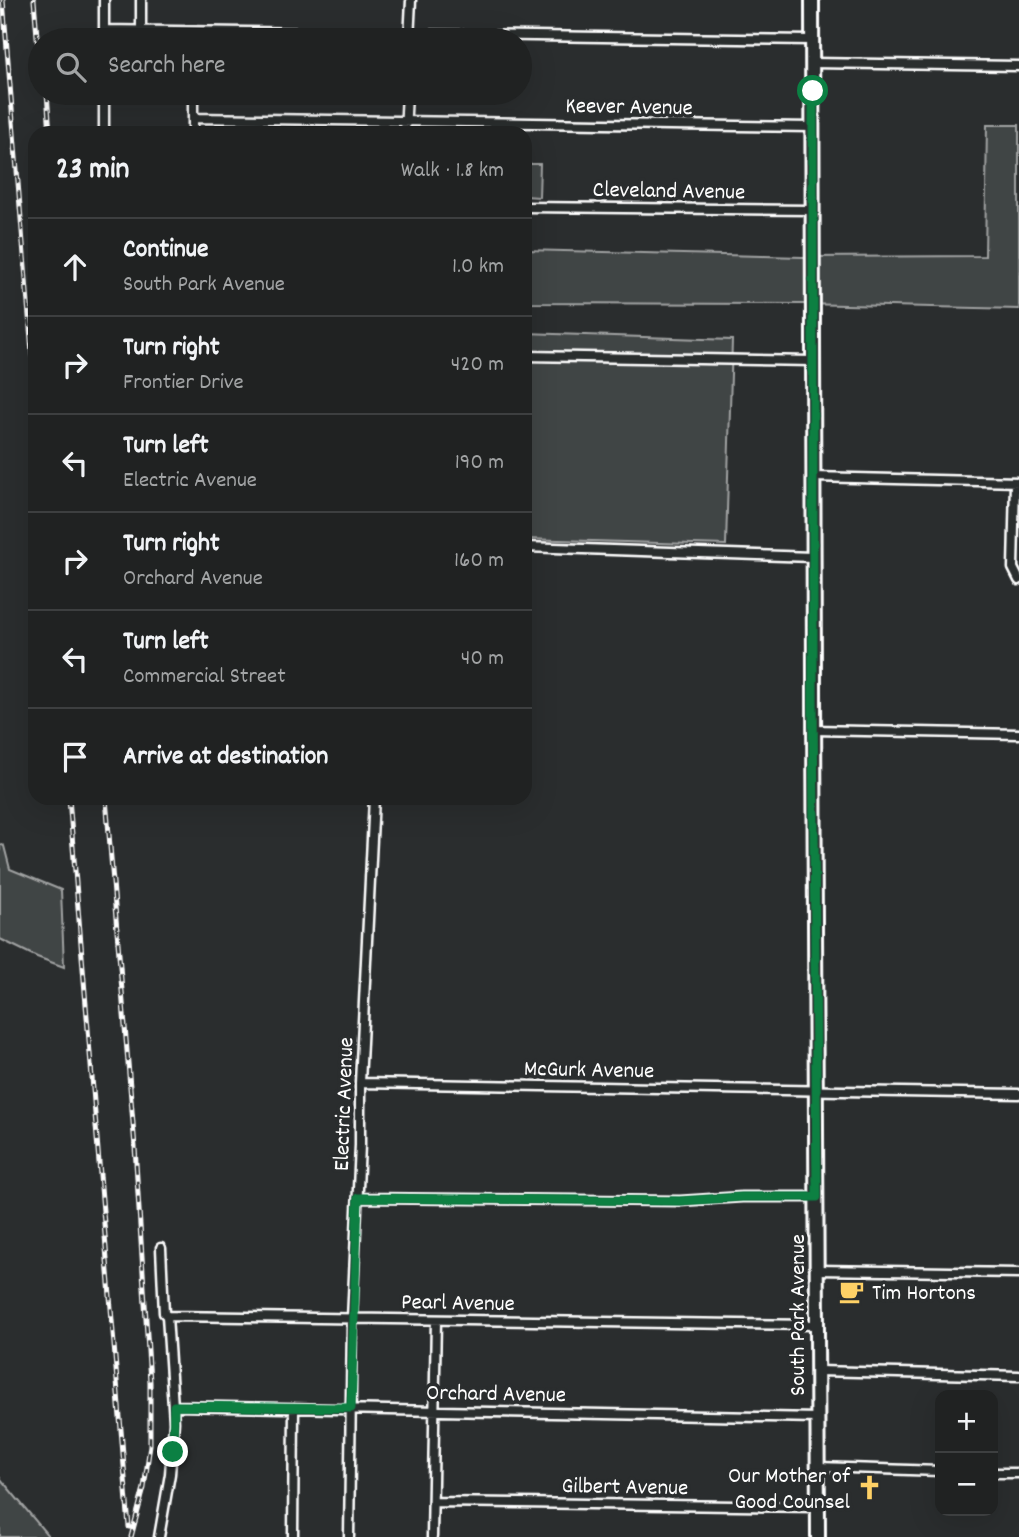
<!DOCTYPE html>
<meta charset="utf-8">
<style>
:root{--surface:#202222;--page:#282a2a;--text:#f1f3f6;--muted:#a2a4a5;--line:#3d3f40}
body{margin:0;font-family:Dekko,sans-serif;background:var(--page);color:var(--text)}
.controls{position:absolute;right:21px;bottom:21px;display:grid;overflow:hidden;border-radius:14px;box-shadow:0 7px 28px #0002}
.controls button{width:63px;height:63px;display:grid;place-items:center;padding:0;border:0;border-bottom:2px solid var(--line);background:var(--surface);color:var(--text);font:35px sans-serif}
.stop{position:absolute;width:21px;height:21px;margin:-16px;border:5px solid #0b8043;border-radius:50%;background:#fff}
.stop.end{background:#0b8043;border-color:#fff;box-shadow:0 2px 7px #0008}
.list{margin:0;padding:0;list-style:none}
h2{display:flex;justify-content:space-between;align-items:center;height:91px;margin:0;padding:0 28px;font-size:30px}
h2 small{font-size:23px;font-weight:400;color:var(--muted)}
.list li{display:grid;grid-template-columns:46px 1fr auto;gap:21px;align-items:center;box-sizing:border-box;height:98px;padding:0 28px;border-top:2px solid var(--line)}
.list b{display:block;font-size:26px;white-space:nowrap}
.list p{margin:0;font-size:23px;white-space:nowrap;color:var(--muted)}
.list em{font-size:23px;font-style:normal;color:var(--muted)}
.icon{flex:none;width:38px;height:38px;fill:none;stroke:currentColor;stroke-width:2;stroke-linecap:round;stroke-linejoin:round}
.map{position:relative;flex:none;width:1019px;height:1537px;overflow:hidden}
.search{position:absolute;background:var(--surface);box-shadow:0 7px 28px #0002;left:28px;top:28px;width:504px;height:77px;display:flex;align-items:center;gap:18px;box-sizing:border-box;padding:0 24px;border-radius:38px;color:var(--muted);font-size:26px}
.panel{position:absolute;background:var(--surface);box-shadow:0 7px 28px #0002;left:28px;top:126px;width:504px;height:679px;border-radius:21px}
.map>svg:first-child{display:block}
.green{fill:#414445;stroke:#a0a2a2;stroke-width:2}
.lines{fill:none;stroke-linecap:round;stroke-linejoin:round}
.minor-casing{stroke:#fff;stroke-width:13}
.primary-casing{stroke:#fff;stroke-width:18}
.minor{stroke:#2a2d2e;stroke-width:8}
.primary{stroke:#2a2d2e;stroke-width:12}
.rail-casing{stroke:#fff;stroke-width:5}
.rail{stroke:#2a2d2e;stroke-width:2.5;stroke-dasharray:8;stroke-linecap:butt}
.route{stroke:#0b8043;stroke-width:9}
.labels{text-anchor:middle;stroke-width:7;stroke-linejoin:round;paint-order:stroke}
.street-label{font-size:23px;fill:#fff;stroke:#2a2d2e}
.poi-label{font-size:23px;fill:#fff;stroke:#2a2d2e;text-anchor:start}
</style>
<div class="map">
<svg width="1019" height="1537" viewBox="0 0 1019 1537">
<rect width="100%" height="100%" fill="#2a2d2e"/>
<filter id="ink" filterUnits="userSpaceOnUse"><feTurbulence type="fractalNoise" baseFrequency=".0143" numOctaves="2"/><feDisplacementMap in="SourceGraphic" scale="14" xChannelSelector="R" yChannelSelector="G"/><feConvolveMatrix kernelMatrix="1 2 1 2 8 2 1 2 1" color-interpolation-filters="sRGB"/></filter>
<g filter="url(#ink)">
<path class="green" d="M987 125H1019V309L802 304 525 303V250L802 257 985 256Z
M525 164H540L539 197 525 196Z
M525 333 732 340 726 545 525 539Z
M0 844 4 846 10 869 61 890 64 967 37 957 0 939Z
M0 1478 49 1537H0Z"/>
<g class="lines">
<defs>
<path id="minor" d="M104 0V40
M104 30 812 40
M141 30V0
M409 40 411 0
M812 63 1019 66
M193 93V133
M193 118 813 127
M104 133V93
M405 133 407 93
M525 207 813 210
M525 356 813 361
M813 477 1019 482
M1015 482 1013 568 1019 580
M525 547 812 557
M813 730 1019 734
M360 1083 1019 1094
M358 1198 680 1201 742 1197H817
M161 1248 164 1313 167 1316 817 1325
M817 1270 1019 1273
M818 1371 1019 1376
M174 1406 818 1418
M818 1467 940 1471
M993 1473H1019
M433 1502 818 1507
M159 1537 170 1474 174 1422 167 1316
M293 1537 294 1408
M349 1537 352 1319 360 1145V1083L374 798
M432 1537 436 1320"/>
<path id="primary" d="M812 0C813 512 815 1025 818 1537"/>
</defs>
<use href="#minor" class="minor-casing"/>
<use href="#primary" class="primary-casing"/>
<use href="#minor" class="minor"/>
<use href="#primary" class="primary"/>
<defs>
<path id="rail" d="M3 0 35 389
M34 0 40 73
M47 93 50 133
M69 798 129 1527
M106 798 135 1147 150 1382V1445L144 1488 131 1537"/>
</defs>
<use href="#rail" class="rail-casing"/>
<use href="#rail" class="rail"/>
</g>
</g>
<g class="lines" filter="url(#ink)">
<path class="route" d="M173 1452 174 1406 351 1408 358 1198 680 1201 742 1197H817L813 699V91"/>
</g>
<defs>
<symbol id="cafe-bare" viewBox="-9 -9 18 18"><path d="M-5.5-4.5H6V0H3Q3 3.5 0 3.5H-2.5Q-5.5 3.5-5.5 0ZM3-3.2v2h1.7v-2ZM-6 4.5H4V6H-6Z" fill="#ffd166" stroke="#2a2d2e" stroke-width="2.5" paint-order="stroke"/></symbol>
<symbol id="church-bare" viewBox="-9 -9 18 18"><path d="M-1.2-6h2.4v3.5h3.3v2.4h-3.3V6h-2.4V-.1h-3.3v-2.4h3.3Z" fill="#ffd166" stroke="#2a2d2e" stroke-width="2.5" paint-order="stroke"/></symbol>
</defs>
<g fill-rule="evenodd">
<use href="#cafe-bare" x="834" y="1274" width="35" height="35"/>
<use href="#church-bare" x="852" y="1470" width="35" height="35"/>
</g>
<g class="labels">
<g class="street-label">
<text transform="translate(629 105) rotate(1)" y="8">Keever Avenue</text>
<text transform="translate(669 189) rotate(1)" y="8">Cleveland Avenue</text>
<text transform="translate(589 1068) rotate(1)" y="8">McGurk Avenue</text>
<text transform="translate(342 1104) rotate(-88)" y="8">Electric Avenue</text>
<text transform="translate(458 1301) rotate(1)" y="8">Pearl Avenue</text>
<text transform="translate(796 1315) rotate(-90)" y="8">South Park Avenue</text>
<text transform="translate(496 1392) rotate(1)" y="8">Orchard Avenue</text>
<text transform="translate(625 1485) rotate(1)" y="8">Gilbert Avenue</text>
</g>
<g class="poi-label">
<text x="872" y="1299">Tim Hortons</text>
<text x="850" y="1482" text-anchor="end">Our Mother of<tspan x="850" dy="26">Good Counsel</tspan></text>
</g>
</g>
</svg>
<div class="controls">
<button>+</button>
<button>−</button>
</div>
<div class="stop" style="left:813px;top:91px"></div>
<div class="stop end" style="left:173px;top:1452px"></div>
<div class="search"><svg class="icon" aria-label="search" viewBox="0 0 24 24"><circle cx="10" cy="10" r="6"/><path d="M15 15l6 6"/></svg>Search here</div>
<section class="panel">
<h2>23 min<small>Walk · 1.8 km</small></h2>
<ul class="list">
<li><svg class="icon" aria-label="ahead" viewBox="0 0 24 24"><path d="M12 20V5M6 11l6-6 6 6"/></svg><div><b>Continue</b><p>South Park Avenue</p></div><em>1.0 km</em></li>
<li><svg class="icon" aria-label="right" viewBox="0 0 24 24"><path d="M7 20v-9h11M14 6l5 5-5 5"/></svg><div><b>Turn right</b><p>Frontier Drive</p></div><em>420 m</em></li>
<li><svg class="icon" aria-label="left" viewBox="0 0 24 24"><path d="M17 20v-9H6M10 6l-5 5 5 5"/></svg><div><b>Turn left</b><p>Electric Avenue</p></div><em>190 m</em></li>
<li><svg class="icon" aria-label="right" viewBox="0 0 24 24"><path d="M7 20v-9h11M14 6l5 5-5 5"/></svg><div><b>Turn right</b><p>Orchard Avenue</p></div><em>160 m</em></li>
<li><svg class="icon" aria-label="left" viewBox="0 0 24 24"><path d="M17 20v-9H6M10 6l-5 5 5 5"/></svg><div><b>Turn left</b><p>Commercial Street</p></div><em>40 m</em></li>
<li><svg class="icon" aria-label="arrive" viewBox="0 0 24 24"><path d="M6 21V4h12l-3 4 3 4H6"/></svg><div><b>Arrive at destination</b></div></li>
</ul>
</section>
</div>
